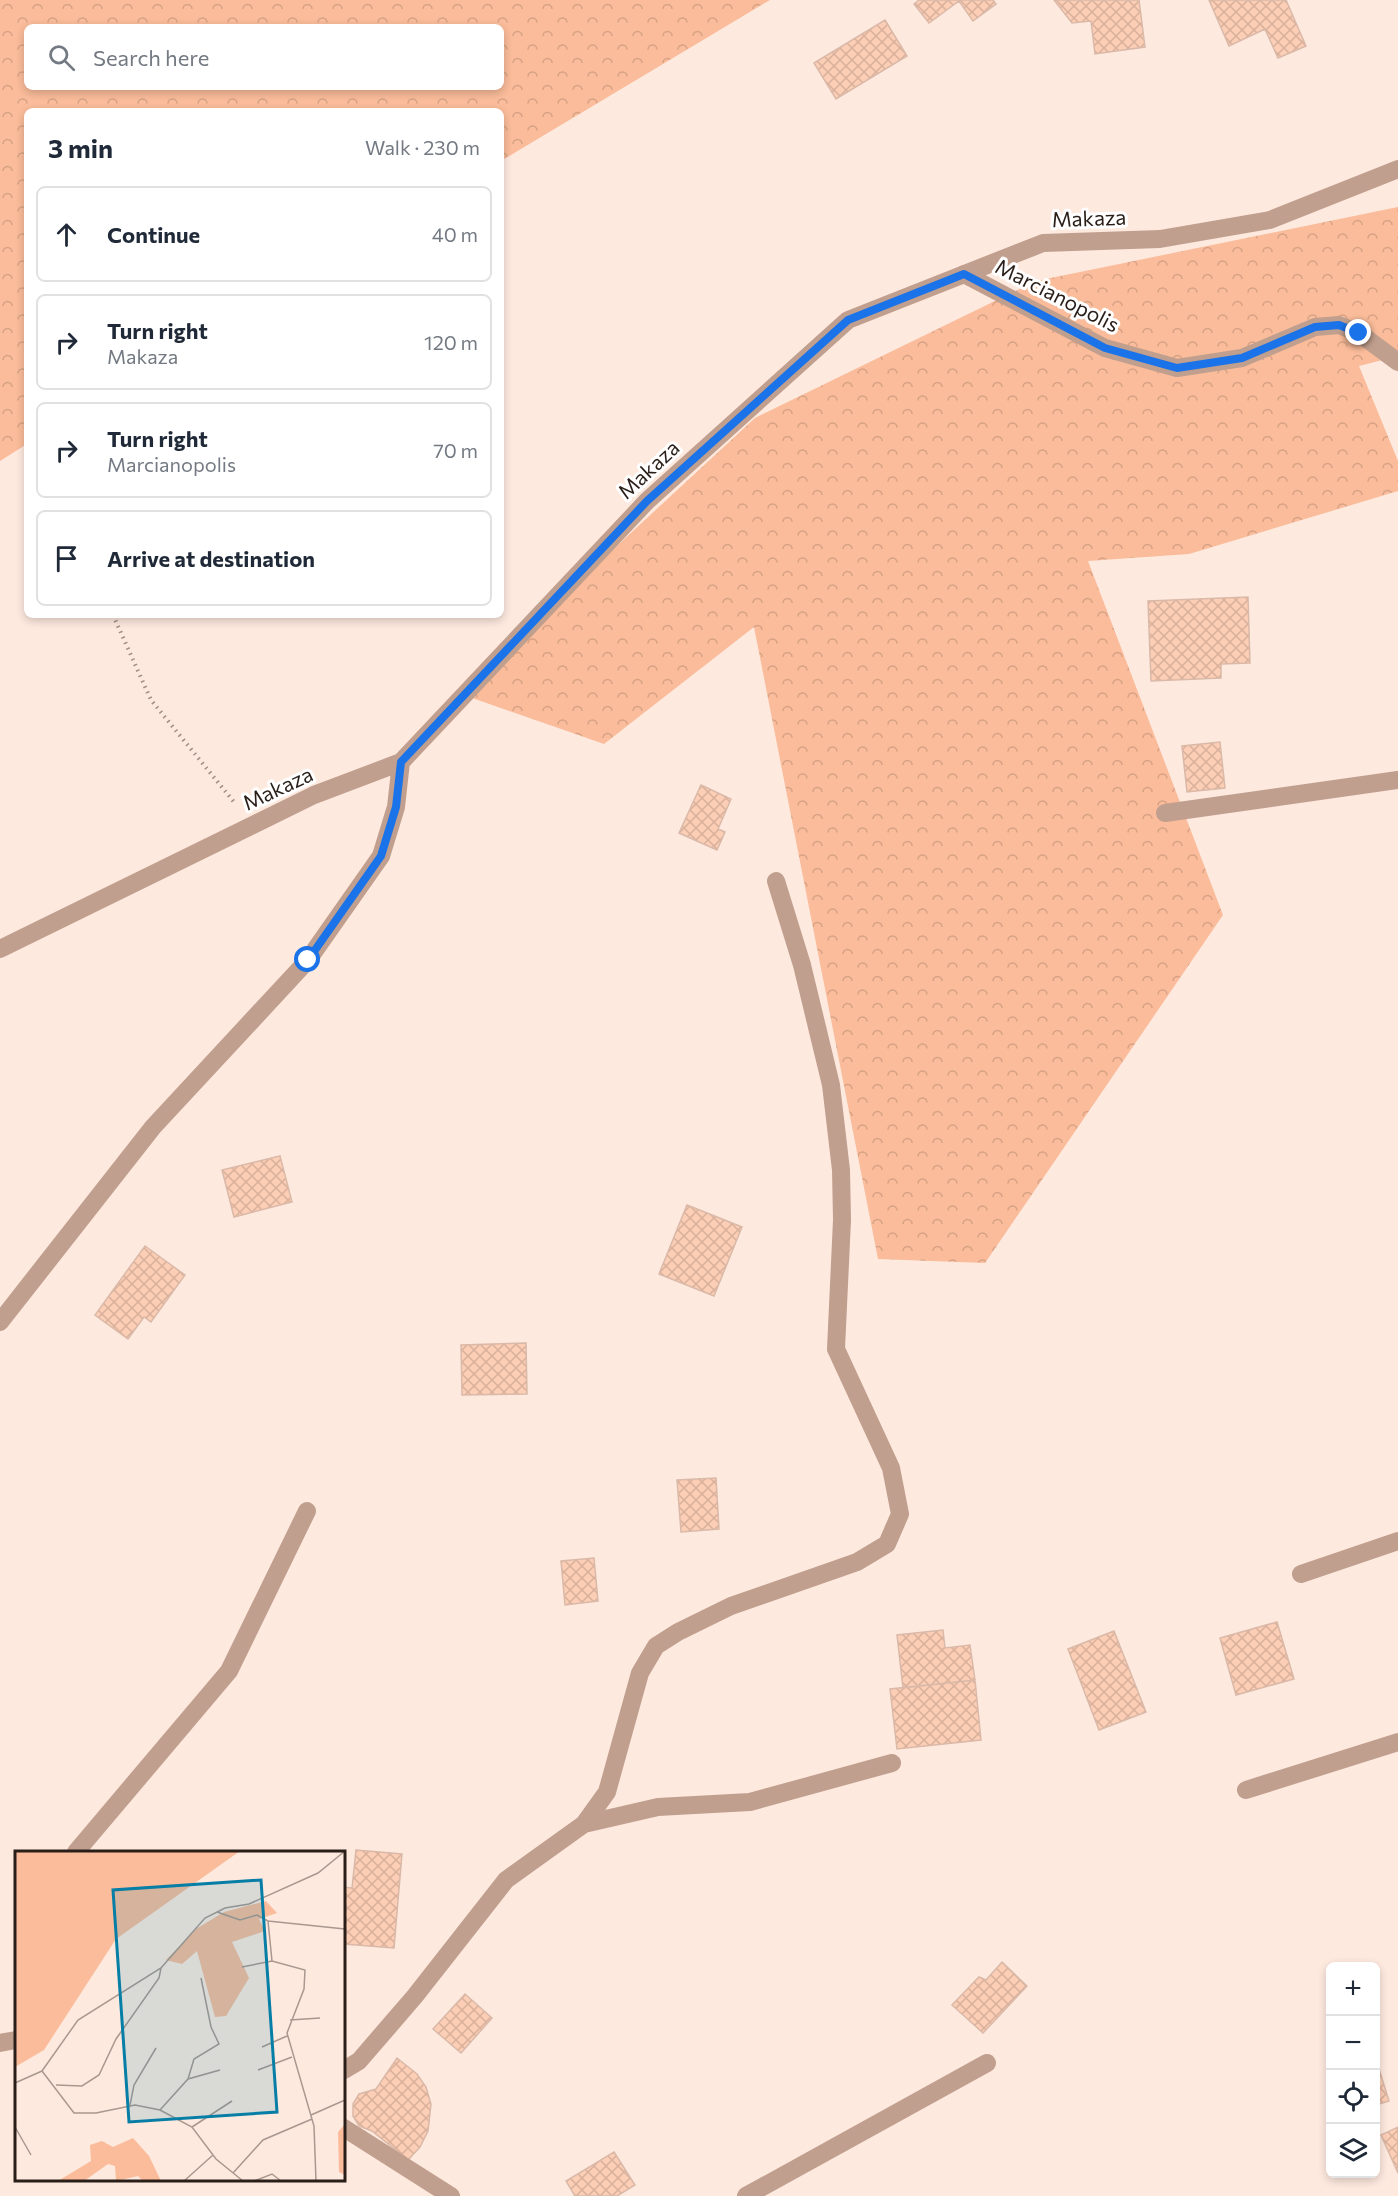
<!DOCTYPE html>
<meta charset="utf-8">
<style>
:root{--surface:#fff;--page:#f2f2f3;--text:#1f2937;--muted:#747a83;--line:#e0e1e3}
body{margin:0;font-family:Commissioner,sans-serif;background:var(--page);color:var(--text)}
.controls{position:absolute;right:18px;bottom:18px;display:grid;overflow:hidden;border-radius:9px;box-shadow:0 3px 9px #0003}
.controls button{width:54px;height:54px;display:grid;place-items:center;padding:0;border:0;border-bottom:2px solid var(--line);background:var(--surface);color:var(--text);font:30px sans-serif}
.stop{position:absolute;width:18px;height:18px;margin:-14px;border:4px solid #1a73e8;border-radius:50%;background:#fff}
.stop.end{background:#1a73e8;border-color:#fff;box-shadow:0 2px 6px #0008}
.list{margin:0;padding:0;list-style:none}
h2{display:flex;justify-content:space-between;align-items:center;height:78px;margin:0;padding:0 24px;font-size:26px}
h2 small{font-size:20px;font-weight:400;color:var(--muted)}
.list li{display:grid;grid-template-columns:39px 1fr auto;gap:18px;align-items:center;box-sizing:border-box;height:96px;margin:0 12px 12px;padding:0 12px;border:2px solid var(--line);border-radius:9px}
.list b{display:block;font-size:22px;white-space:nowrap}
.list p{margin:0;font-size:20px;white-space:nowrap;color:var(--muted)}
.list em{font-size:20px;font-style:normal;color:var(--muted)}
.icon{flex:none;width:33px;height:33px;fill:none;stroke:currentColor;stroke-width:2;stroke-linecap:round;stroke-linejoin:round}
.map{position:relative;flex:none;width:1398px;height:2196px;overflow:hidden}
.search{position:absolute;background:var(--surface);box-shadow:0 3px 9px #0003;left:24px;top:24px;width:480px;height:66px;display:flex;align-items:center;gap:15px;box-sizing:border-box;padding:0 21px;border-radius:9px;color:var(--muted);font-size:22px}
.panel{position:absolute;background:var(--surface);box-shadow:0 3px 9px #0003;left:24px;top:108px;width:480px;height:510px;border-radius:9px}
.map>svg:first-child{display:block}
.forest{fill:url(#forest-crowns);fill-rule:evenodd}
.building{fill:url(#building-cross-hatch);stroke:#dab9a8;stroke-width:1.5}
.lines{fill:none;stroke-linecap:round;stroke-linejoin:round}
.path{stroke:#9f8e86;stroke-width:4;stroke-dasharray:1.5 4.5;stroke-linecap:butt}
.lane{stroke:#c19f8e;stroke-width:18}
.street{stroke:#c19f8e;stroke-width:18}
.route{stroke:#1a73e8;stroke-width:8}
.labels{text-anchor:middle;stroke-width:6;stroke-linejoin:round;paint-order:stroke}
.street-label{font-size:21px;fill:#2a1e18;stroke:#fff}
.inset-road{fill:none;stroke:#a9988f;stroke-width:1.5}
.view{fill:#077ea5;fill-opacity:0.15;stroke:#077ea5;stroke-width:3}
.inset-edge{fill:none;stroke:#2a1e18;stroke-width:3}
</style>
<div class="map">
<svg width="1398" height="2196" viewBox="0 0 1398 2196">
<defs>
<pattern id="forest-crowns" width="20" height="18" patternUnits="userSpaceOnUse" patternTransform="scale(1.5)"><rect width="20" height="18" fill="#fabc9a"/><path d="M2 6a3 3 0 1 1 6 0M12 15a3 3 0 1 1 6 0" fill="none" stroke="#d6a184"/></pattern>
<pattern id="building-cross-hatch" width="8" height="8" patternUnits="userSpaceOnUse" patternTransform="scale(1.5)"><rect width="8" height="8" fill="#fcceb5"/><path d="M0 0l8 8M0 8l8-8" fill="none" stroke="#d8b09b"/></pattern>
</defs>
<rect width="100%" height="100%" fill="#fee9df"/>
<path class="forest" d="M0 0H770L501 161V111H27V444L0 461ZM27 27H501V87H27Z
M1398 207V356L1359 366 1398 461V491L1189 554 1088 561 1223 915 985 1263 878 1259 754 627 604 744 458 693 755 418 1036 281Z"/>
<path class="building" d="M919 0H993L996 4 973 21 959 1 929 23 914 4Z
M1054 0H1139L1145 47 1095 54 1091 21 1072 23Z
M1209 0H1286L1306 46 1278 58 1265 29 1229 46Z
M885 20 907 56 836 99 814 63Z
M1248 597 1250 663 1221 664V678L1151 681 1148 601Z
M1220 742 1225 788 1187 792 1182 746Z
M701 785 731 799 718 829 725 832 717 850 679 833Z
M280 1156 292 1202 234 1217 222 1170Z
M687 1205 742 1227 714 1296 659 1274Z
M145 1246 185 1275 151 1322 144 1317 128 1339 95 1315Z
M526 1343 527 1394 462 1395 461 1345Z
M716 1478 719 1529 681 1532 677 1480Z
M594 1558 598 1601 565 1605 561 1561Z
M1277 1622 1294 1679 1236 1695 1220 1638Z
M943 1630 945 1648 970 1645 975 1680 903 1688 897 1635Z
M1114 1631 1146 1712 1099 1730 1068 1649Z
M975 1680 981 1740 897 1749 890 1689Z
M356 1850 402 1854 394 1948 344 1944V1887L352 1888Z
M1002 1962 1027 1986 983 2033 952 2005 979 1977 986 1980Z
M465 1994 492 2018 461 2053 433 2029Z
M397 2058 417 2074 426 2087 431 2104 428 2131 420 2147 408 2160 372 2131 359 2126 353 2116V2104L359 2094 376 2089Z
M1376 2059 1389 2101 1376 2105Z
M1398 2127V2173L1381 2135Z
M614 2152 635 2185 617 2196H575L566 2181Z"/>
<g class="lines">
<path class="path" d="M113 615 151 700 234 802"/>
<path class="lane" d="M1165 813 1398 780
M0 949 314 795 401 762 647 501 848 320 1043 243 1160 239 1270 220 1398 169
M0 1322 153 1127 308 960 381 856 396 807 401 762
M1301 1574 1398 1541
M584 1824 607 1792 640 1673 656 1646 678 1632 731 1606 857 1562 887 1544 900 1514 891 1468 836 1349 842 1220 841 1170 831 1085 802 965 776 881
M76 1852 229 1671 307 1511
M344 2070 359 2061 415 1996 506 1880 584 1824 658 1807 750 1802 892 1763"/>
<path class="street" d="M964 274 1105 348 1177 368 1242 358 1315 327 1339 325 1359 333 1398 362
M1246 1790 1398 1742
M0 2043 16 2040
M344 2128 451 2196
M746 2196 987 2063"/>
</g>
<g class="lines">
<path class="route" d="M308 960 381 856 396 807 401 762 647 501 848 320 964 274 1105 348 1177 368 1242 358 1315 327 1339 325 1359 333"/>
</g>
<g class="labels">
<g class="street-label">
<text transform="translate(1089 219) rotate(-2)" y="7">Makaza</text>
<text transform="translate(1057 296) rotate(27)" y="7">Marcianopolis</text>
<text transform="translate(649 470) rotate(-43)" y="7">Makaza</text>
<text transform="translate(278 789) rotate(-25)" y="7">Makaza</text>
</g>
</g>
<g transform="translate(15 1851)">
<rect width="330" height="330" fill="#fee9df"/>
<path d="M0 0H225L101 88 29 199 0 216ZM251 50 262 62 244 68 250 80 217 91 234 127 211 165 200 166 182 100 167 113 151 109 181 78 209 61ZM330 273V324L324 321 323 281ZM118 287 134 305 146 330H128L123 325 101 330 100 315 93 313 69 330H43L76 310 75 294 87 290 98 296Z" fill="#fabc9a"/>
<path class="inset-road" d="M202 61 225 69 242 64 253 70 330 78M253 70 257 110M227 116 257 110 290 119 289 138 272 182 299 275 301 330M275 169 305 167M247 196 272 185M243 219 277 206M27 220 63 169 146 117 190 67 210 57 234 53 303 22 330 0M27 220 59 262H81L120 254 145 259 177 276 201 308 228 330M173 228 179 208 204 193 196 176 186 127M0 232 27 220M41 234 67 235 84 224 101 188 144 127 146 117M115 254 119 234 141 197M145 259 173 228 205 219M296 264 330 249M0 276 16 304M177 276 217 250M218 322 248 289 297 268M169 330 198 304M239 330 257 323 266 330"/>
<path class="view" d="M246 29 262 261 114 271 98 39Z"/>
<rect width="330" height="330" class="inset-edge"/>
</g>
</svg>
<div class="controls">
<button>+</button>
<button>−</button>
<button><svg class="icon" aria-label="locate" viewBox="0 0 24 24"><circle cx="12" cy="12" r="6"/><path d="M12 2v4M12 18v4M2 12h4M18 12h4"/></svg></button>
<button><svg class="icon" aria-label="layers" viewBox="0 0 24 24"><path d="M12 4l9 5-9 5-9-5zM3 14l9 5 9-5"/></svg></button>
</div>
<div class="stop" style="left:308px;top:960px"></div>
<div class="stop end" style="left:1359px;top:333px"></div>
<div class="search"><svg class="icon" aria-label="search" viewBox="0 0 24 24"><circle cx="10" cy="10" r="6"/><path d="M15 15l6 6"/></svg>Search here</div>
<section class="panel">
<h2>3 min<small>Walk · 230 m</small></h2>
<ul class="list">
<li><svg class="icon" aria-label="ahead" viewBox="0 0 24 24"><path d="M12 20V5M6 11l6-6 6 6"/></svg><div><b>Continue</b></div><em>40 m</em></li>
<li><svg class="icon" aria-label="right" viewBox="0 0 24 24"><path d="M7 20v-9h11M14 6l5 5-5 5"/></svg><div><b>Turn right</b><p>Makaza</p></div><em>120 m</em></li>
<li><svg class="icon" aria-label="right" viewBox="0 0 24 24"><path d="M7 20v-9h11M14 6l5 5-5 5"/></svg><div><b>Turn right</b><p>Marcianopolis</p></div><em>70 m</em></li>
<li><svg class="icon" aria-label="arrive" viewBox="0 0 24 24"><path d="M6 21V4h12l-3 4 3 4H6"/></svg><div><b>Arrive at destination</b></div></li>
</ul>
</section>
</div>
